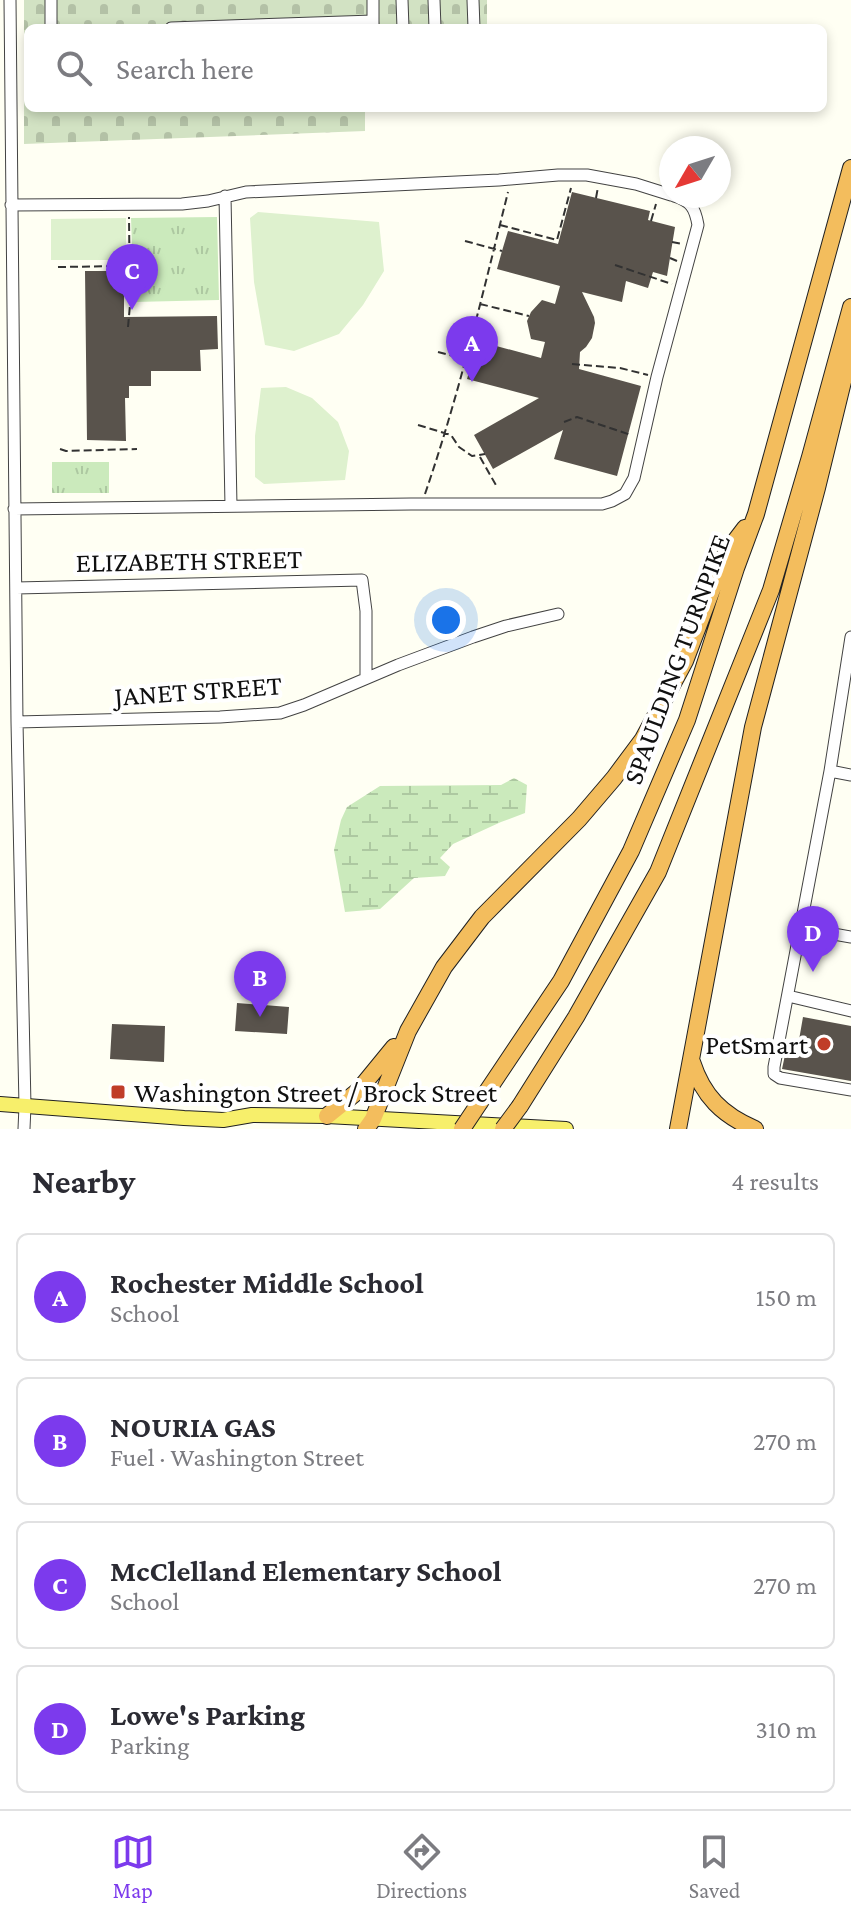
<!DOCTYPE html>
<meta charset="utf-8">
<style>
:root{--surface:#fff;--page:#f7f7f7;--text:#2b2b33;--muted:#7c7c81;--line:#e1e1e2;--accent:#7c3aed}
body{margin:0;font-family:"Crimson Pro",serif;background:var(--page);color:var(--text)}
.compass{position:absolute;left:659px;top:136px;width:72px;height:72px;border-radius:50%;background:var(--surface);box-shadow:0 4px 12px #0003;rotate:231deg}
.you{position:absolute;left:446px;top:620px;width:28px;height:28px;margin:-20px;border:6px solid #fff;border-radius:50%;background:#1a73e8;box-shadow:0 0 0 12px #1a73e833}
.badge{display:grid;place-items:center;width:52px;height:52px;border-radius:50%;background:var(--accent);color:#fff;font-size:26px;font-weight:700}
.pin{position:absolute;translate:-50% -66px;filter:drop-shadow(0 2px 4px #0008)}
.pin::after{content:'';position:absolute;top:42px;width:28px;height:24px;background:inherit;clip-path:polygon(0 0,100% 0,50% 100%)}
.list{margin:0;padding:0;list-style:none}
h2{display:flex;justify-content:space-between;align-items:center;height:104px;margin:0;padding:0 32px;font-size:34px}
h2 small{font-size:26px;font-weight:400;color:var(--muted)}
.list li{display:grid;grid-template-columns:52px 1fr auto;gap:24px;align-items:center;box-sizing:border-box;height:128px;margin:0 16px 16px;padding:0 16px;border:2px solid var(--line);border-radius:12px}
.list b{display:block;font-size:30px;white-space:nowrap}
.list p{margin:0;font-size:26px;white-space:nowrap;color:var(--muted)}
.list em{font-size:26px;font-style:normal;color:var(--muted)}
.icon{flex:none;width:44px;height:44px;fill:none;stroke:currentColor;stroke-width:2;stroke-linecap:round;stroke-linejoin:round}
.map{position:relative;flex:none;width:851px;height:1129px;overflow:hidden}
.search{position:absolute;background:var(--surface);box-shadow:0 4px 12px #0003;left:24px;right:24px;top:24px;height:88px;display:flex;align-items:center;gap:20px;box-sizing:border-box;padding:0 28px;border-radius:12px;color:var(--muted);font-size:30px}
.sheet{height:680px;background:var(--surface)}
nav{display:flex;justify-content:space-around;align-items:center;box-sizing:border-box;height:112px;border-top:2px solid var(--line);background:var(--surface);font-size:22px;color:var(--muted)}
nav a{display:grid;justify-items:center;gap:4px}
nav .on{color:var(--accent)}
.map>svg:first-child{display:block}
.wetland{fill:url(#wetland-marsh)}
.cemetery{fill:url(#cemetery-stones)}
.park{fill:url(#park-tufts)}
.pitch{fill:#def1ce}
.building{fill:#59534c}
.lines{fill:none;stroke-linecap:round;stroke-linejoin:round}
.minor-casing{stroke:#434343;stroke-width:13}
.major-casing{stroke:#212121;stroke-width:16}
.highway-casing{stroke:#212121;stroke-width:18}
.path{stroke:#323232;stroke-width:2;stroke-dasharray:8 4;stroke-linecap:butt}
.minor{stroke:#fff;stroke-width:11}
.major{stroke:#f7ef6b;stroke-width:14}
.highway{stroke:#f3bd5d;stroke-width:16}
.highway-bridge-casing{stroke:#212121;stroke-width:18;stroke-linecap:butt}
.highway-bridge{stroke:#f3bd5d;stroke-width:16}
.poi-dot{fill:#c03d28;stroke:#fff;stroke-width:3}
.labels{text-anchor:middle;stroke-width:8;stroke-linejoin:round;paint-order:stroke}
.street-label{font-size:28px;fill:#101010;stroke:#fff}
.poi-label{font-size:28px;fill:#101010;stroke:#fff;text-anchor:end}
</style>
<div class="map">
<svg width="851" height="1129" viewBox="0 0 851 1129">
<defs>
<pattern id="wetland-marsh" width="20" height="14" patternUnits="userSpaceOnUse" patternTransform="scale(2)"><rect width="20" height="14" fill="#cbeabc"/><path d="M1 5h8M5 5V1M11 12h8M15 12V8" fill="none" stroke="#adc8a1"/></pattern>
<pattern id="cemetery-stones" width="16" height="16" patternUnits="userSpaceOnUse" patternTransform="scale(2)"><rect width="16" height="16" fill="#d2e2c3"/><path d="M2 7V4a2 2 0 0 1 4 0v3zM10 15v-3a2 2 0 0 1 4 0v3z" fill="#b3c1a6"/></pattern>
<pattern id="park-tufts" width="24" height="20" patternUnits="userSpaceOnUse" patternTransform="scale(2)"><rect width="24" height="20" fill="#cbeabc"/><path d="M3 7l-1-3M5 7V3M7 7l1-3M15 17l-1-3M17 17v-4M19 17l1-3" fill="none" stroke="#adc8a1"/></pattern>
</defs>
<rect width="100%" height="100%" fill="#fffff3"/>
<path class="wetland" d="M514 778 527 785 525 813 501 822 453 844 440 858 450 867 445 876 414 878 380 909 345 912 334 850 341 820 347 807 380 786 501 785Z"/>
<path class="cemetery" d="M24 0H487V28H28V108H365V131L24 144Z"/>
<path class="park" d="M217 217 219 300 134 302 131 218Z
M52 462H109V493H52Z"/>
<path class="pitch" d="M258 212 379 222 384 271 363 305 339 334 294 351 265 345 254 282 250 218Z
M126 218V260H51V219Z
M286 387 312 398 338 422 349 451 345 480 264 484 255 477V436L261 388Z"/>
<path class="building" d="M572 192 650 211 648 220 675 227 667 276 653 272 648 288 626 281 622 302 582 292 594 317 595 323 592 338 586 347 580 352 579 369 641 386 617 476 554 459 563 430 493 469 474 435 539 398 467 379 478 341 541 358 545 342 531 339 527 321 531 312 542 300 555 304 560 286 497 269 502 251 508 231 558 244Z
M85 271H124V317L217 316 218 349 200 350 201 371H151V386H129V398H125L126 441 87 440Z
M237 1003 289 1007 287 1034 235 1031Z
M803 1017 851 1026V1081L782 1069 785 1055 796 1057Z
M112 1024 165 1026 164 1062 110 1059Z"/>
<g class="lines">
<defs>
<path id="minor" d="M10 0 17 722 25 1106 24 1129
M51 0V28
M373 0V27
M402 0 403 28
M434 0 435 28
M473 0 474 28
M171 28 373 21
M225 196 231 506
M11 205 182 204 208 201 246 192 499 180 558 175H587L636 184 671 195
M14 509 411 504H602L612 501 625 494 634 478 657 377 698 225C695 208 691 201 674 196
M16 588 362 580 366 611V678
M17 722 220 717 280 713 304 705 398 665 473 637 506 626 558 614
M830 771 851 637
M851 775 830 771 774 1067V1074L780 1078 851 1090
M800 928 851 937
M788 996 851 1011"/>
<path id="major" d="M0 1104 184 1118 223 1120 252 1115 327 1116 566 1129"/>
<path id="highway" d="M692 1062C703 1096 722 1115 755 1129
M480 1102 561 981 631 851 687 720 736 568 756 514 851 168
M520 1106 576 1017 658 872 771 590 810 457 851 307
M327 1116 358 1091 394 1047
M366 1129 373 1119 408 1031 444 967 482 917 579 819 614 778 643 739 685 661 726 553 745 528
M678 1129 753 727 817 488 849 357 851 341"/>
</defs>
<use href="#minor" class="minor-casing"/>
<use href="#major" class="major-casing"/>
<use href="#highway" class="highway-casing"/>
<path class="path" d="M596 198 598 187
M651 221 656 204
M500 225 557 240 571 188
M465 241 502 251
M672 242 683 244
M670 258 677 261
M615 265 672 284
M58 267 127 266
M480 304 529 316
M128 327 130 305 129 217
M438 352 472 361
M572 364 620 368 648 375
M564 422 577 417 631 435
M418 425 451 435 459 447 472 456 485 454
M60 449 66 451 137 449
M480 457 497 487
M425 494C459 395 483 293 508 192"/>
<use href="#minor" class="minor"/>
<use href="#major" class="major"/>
<use href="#highway" class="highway"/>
<defs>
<path id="highway-bridge" d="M462 1129 480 1102
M503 1129 520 1106"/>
</defs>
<use href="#highway-bridge" class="highway-bridge-casing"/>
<use href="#highway-bridge" class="highway-bridge"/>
</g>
<g class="poi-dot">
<circle cx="824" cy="1044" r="8"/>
<rect x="110" y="1084" width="16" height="16" rx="4"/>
</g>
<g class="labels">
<g class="street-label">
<text transform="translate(189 560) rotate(-1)" y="10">ELIZABETH STREET</text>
<text transform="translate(676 659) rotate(-70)" y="10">SPAULDING TURNPIKE</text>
<text transform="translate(198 690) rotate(-4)" y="10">JANET STREET</text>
</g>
<g class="poi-label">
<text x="808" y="1054">PetSmart</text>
<text x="134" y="1102" text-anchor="start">Washington Street / Brock Street</text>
</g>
</g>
</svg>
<svg class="compass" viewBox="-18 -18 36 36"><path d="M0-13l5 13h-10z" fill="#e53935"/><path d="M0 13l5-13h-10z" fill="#7c7c81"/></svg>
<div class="you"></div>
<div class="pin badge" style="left:472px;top:382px">A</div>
<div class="pin badge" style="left:260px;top:1017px">B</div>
<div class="pin badge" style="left:132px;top:310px">C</div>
<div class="pin badge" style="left:813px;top:972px">D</div>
<div class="search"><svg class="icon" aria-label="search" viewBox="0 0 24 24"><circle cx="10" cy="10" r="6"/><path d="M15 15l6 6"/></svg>Search here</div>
</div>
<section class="sheet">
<h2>Nearby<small>4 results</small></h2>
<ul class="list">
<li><span class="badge">A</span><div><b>Rochester Middle School</b><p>School</p></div><em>150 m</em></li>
<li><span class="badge">B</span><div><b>NOURIA GAS</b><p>Fuel · Washington Street</p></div><em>270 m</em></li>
<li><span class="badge">C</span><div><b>McClelland Elementary School</b><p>School</p></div><em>270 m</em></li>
<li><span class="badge">D</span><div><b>Lowe's Parking</b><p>Parking</p></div><em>310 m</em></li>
</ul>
</section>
<nav>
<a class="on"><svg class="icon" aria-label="map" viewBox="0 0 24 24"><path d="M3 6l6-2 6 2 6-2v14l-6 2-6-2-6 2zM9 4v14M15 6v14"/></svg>Map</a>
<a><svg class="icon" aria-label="directions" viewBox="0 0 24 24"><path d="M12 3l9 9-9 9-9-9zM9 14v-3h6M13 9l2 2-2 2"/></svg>Directions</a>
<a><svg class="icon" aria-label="saved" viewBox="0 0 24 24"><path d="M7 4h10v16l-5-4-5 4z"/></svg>Saved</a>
</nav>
